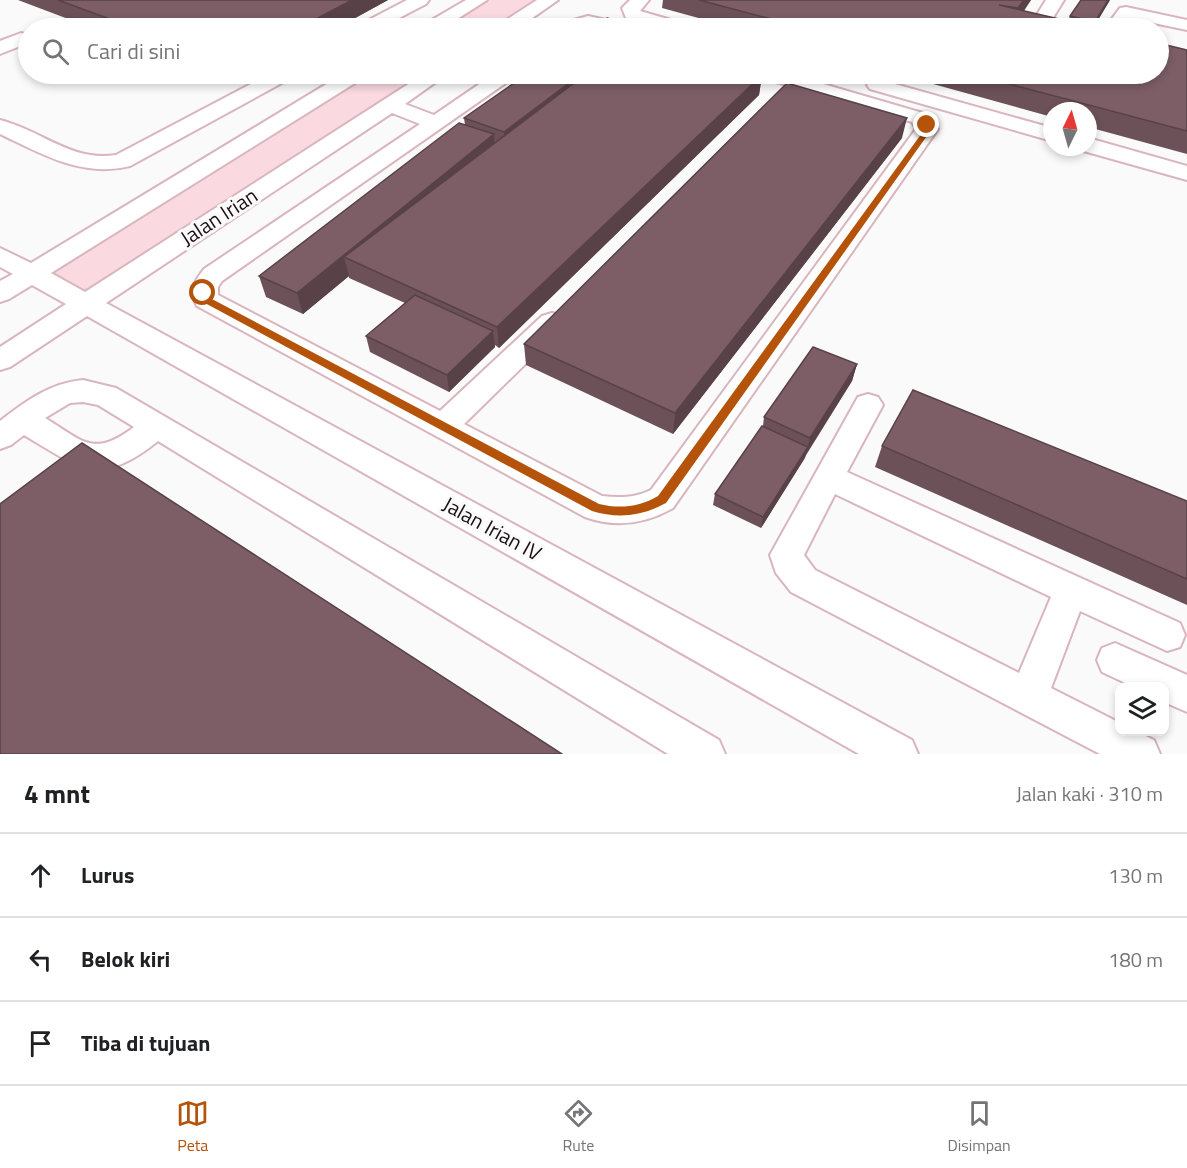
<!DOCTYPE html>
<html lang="id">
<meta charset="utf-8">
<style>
:root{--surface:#fff;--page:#f2f2f2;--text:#202124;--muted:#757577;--line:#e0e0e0;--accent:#b45309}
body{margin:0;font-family:"Titillium Web",sans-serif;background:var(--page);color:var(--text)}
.controls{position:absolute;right:18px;bottom:18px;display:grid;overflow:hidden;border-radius:12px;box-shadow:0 3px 9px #0003}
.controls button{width:54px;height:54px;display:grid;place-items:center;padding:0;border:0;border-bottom:2px solid var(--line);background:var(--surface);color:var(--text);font:30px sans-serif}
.compass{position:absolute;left:1043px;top:102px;width:54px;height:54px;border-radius:50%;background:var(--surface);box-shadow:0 3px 9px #0003;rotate:5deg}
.stop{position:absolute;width:18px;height:18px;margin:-14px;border:4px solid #b45309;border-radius:50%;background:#fff}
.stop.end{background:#b45309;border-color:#fff;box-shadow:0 2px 6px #0008}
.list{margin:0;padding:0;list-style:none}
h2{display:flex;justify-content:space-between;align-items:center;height:78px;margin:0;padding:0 24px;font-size:26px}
h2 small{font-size:20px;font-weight:400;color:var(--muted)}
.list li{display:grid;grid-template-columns:39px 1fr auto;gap:18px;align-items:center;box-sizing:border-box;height:84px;padding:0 24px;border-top:2px solid var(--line)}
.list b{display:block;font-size:22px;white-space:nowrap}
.list em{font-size:20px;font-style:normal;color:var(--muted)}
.icon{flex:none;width:33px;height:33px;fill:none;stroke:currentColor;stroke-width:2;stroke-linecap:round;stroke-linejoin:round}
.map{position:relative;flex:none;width:1187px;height:754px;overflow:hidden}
.search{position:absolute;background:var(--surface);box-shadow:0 3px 9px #0003;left:18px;right:18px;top:18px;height:66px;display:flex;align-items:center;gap:15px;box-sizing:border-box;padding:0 21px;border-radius:33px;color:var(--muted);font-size:22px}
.sheet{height:330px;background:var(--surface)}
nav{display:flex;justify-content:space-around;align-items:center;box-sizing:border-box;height:84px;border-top:2px solid var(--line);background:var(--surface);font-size:16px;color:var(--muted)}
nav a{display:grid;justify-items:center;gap:3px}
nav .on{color:var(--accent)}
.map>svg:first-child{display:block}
.green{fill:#fbd9e1}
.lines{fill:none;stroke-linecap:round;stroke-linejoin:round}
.minor-casing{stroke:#d9b5be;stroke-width:4}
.minor{fill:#fff;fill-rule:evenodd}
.wall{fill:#6c5158}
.shaded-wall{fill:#584247}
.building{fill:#7d5e66;stroke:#584247;stroke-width:1.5}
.route{fill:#b45309}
.labels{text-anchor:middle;stroke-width:6;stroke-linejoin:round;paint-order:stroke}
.street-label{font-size:21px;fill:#1a0e12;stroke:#fafafa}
</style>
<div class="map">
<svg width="1187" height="754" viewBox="0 0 1187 754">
<rect width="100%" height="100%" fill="#fafafa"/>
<path class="green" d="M481 0H549L506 28H434Z
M360 74H437L85 305 32 273Z"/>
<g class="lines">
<defs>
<path id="minor" d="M407 0H429L426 4 380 28H358L361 24Z
M466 0H487L443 28H422L425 24Z
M537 0H558L518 28H497L500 24Z
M630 0H649L640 11 685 24 688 28H661L626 18 622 8Z
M1046 0H1064L1051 21 1057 24 1060 28H1038L1033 21Z
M1126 7 1187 20V30L1130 18 1123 28H1105L1120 8Z
M588 16 625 24 628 28H561L570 21Z
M21 33 28 35V43L0 54V41Z
M270 74H294L291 78 130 166C82 178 42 154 0 134V120C41 130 71 162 116 155Z
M343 74H366L363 78 51 273 85 292 424 74H447L405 104 434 115 494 74H515L513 78 222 281 218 287V295L440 411 542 316 552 313 562 316 565 322 562 328 464 424 602 496C619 498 635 498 651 490L916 129 912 122 763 78 761 74H789L926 114 934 121 938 129 673 508C645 524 616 528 585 517L197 306C188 291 194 282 204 269L420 124 392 113 106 303 912 740 918 754H859L87 316 10 367 0 370V347L66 304 32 285 9 299 0 302V281L13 274 0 267V248L31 263Z
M877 79 1052 128V141L870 89 867 85 870 81Z
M1088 138 1187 166V180L1080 150 1079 147H1088Z
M83 380 116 388 719 740 725 754H668L158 441C100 488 79 468 24 435L11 445 0 449V421C26 401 50 383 83 380ZM83 402 98 405 134 427C93 458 83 441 45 418L70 403Z
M868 394 878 397 883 405 847 472 1180 623 1185 635 1180 647 1167 651 1080 611 1051 688 1120 723V732H1137L1154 740 1160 754H1100L791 592 776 573 770 555 858 397ZM835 494 1051 597 1019 673 815 570 804 555Z
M1115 643 1187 675V712L1164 702V686H1132L1102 672 1097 660 1102 648Z"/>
</defs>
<use href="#minor" class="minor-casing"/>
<use href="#minor" class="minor"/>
</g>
<path class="wall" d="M18 0H388L337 28H92Z
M663 0H1031L1024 11 1068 21 1070 16 1110 0 1094 27 1098 28H735L662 8Z
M1187 50V154L1088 127V111H1052V117L897 74H1158Z
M208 74H255L236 84Z
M546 74H756L762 75 759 95 499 348 495 345V347L449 392 370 352 366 336 405 303 349 278V276L303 314 266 297 259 276 465 125 464 118 546 76Z
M902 138 673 434 526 365 524 344Z
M857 364 852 381 761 528 713 505 715 494 763 426 764 417Z
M882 446 1187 501V605L875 467Z"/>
<path class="shaded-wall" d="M352 0H388L337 28H299Z
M1024 0H1031L1012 26 1018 8Z
M1108 0H1110L1093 28 1095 22Z
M233 74H255L236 84Z
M762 75 759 95 499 348 497 327Z
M569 83V99L505 148 504 132Z
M907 118 902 138 673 434 675 413Z
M494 134 495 154 344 257 349 276 303 314 297 293Z
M493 331 495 347 449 392 447 375Z
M857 364 852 381 806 454 810 438Z
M808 447 805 458 761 528 763 517Z"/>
<path class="building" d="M58 0H352L299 28H134Z
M699 0H1024L1018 8 999 5 1098 28H805Z
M1081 0H1108L1095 22 1070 16Z
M607 18 641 28H592Z
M1158 43 1187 50V131L972 74H1158Z
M527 74H538L569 83 504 132 464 118Z
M586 74H756L762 75 497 327 344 257Z
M787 83 907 118 675 413 524 344Z
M459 123 494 134 297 293 259 276Z
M415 295 493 331 447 375 366 336Z
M813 347 857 364 810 438 764 417Z
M913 390 1187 501V579L882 446Z
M762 426 808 447 763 517 715 494Z
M82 443 562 754H0V504Z"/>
<path class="route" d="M927 123 930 125 929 133 666 503C643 516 618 519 592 511L203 302 199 293 206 291 210 298 599 504C619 509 640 507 658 496L922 133 923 125Z"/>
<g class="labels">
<g class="street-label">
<text transform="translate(219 217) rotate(-33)" y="7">Jalan Irian</text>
<text transform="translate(492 529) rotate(29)" y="7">Jalan Irian IV</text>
</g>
</g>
</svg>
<div class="controls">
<button><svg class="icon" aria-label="layers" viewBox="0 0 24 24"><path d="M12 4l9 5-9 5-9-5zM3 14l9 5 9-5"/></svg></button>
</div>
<svg class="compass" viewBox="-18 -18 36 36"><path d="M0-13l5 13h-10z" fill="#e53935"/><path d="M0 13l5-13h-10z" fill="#757577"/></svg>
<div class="stop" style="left:203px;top:293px"></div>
<div class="stop end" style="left:927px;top:125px"></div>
<div class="search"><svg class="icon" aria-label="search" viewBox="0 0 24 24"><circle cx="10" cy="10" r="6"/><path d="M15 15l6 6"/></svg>Cari di sini</div>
</div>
<section class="sheet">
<h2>4 mnt<small>Jalan kaki · 310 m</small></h2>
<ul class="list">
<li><svg class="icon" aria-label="ahead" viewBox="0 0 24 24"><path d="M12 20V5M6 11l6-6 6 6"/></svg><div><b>Lurus</b></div><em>130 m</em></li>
<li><svg class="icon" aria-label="left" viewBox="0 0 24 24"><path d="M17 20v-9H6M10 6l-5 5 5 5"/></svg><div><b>Belok kiri</b></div><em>180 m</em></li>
<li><svg class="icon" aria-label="arrive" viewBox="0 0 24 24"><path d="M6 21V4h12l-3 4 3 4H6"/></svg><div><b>Tiba di tujuan</b></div></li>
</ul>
</section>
<nav>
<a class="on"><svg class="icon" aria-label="map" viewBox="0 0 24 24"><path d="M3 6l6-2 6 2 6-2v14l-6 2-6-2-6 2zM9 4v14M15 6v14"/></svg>Peta</a>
<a><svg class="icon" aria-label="directions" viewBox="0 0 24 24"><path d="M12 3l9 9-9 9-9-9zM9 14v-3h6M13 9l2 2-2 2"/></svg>Rute</a>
<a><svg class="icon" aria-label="saved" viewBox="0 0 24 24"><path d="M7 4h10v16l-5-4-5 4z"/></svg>Disimpan</a>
</nav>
